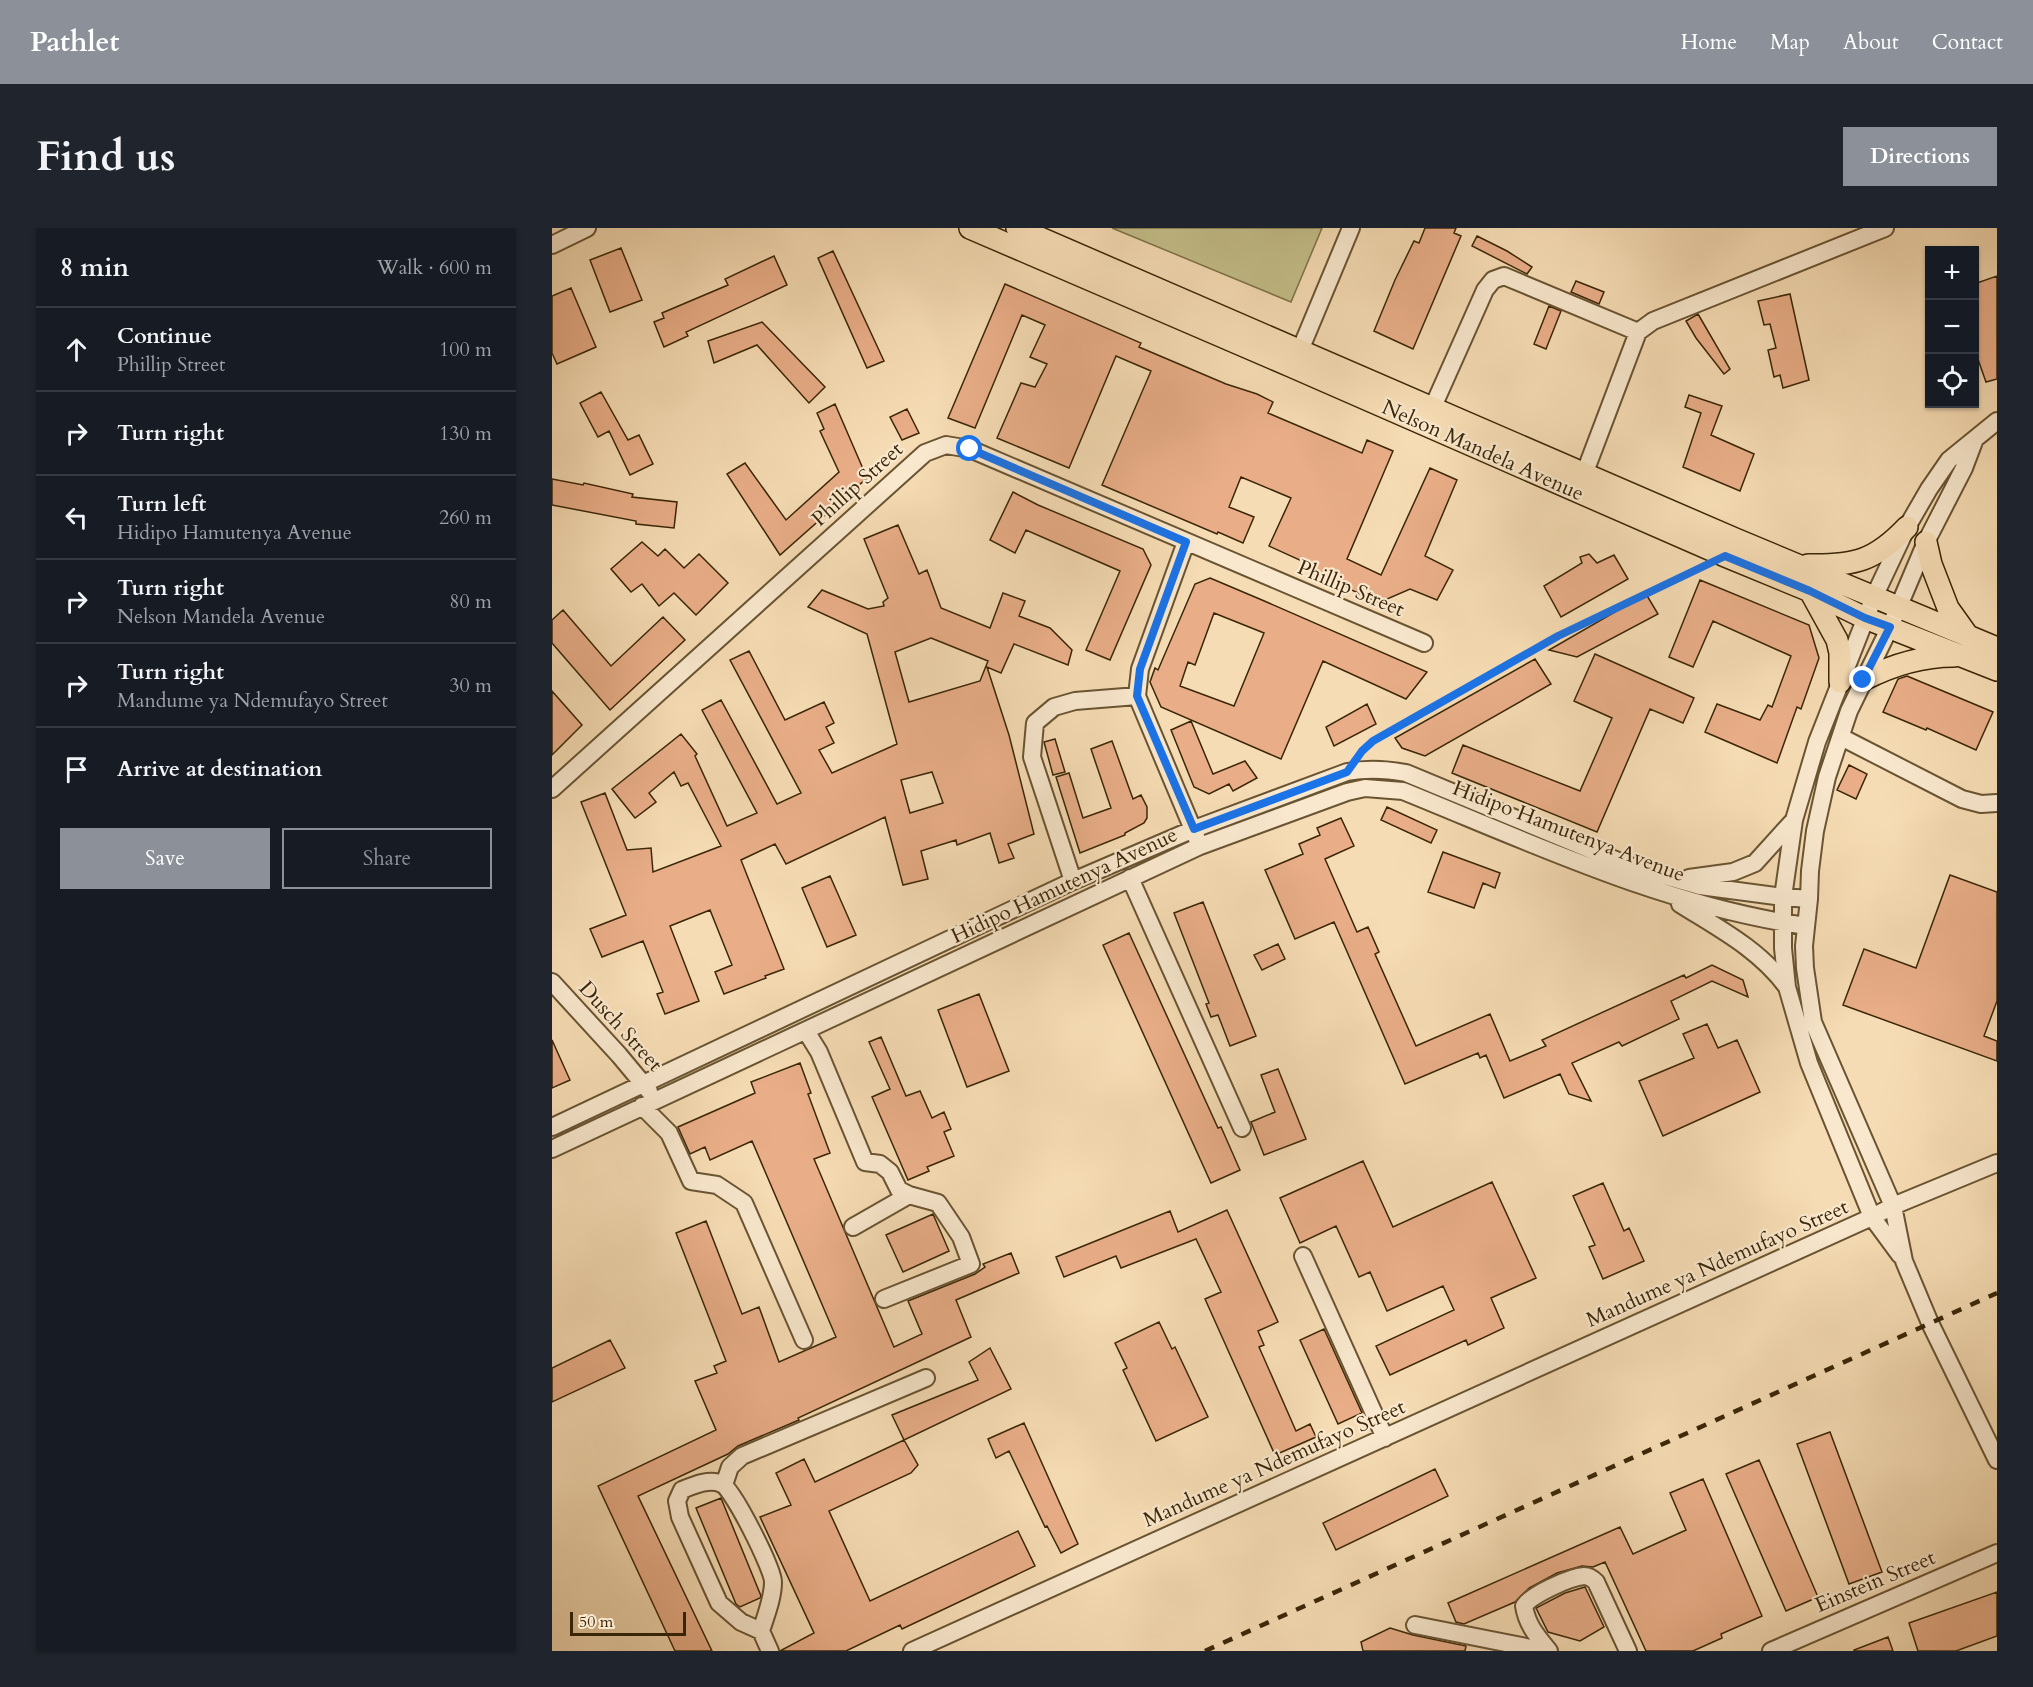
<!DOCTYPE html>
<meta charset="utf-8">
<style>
:root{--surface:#171b24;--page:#20242c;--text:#f1f3f6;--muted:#9ea1a6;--line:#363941;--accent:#8c9099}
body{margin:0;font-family:Cardo,serif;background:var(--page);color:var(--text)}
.controls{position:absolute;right:18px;top:18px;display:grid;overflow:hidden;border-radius:0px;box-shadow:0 2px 4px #0004}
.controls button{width:54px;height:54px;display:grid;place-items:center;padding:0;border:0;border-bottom:2px solid var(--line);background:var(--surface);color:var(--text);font:30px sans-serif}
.scale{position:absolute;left:18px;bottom:15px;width:116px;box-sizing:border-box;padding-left:6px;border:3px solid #3a2607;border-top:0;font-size:16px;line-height:21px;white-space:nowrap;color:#3a2607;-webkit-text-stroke:4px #f9e8ce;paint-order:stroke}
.stop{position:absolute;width:18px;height:18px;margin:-14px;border:4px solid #1a73e8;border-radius:50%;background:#fff}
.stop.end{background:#1a73e8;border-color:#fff;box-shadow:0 2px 6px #0008}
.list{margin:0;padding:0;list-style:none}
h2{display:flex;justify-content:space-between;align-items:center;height:78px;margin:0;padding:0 24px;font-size:26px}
h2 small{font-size:20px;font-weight:400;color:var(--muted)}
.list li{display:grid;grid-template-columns:39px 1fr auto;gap:18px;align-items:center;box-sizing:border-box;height:84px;padding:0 24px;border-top:2px solid var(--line)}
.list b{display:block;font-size:22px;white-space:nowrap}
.list p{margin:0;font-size:20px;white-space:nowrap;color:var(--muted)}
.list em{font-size:20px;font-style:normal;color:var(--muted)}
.actions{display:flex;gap:12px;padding:18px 24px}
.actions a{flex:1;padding:14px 0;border:2px solid var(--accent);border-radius:0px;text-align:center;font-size:21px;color:var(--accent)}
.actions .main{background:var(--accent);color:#fff}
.icon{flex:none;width:33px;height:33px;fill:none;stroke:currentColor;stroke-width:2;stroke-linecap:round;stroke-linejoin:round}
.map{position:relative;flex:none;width:1445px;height:1423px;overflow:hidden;border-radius:0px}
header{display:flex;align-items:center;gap:36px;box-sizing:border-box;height:84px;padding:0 30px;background:var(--accent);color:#fff}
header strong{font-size:28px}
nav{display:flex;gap:33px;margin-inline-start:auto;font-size:21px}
.intro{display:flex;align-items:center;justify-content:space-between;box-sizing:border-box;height:144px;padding:0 36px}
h1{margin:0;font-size:42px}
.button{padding:15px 27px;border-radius:0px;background:var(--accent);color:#fff;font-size:21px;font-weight:700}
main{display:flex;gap:36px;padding:0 36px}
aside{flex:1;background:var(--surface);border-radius:0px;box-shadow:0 2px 4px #0004}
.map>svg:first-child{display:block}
.green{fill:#c3be89;stroke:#7e7248;stroke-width:1.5}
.building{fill:#e9ae88;stroke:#3a2607;stroke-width:1.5;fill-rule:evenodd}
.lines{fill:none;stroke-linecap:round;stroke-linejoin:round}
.minor-casing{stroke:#695432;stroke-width:20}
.major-casing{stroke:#3a2607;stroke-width:24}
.path{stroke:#3a2607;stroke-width:3;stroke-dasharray:1.5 3;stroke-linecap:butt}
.minor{stroke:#f9e8ce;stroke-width:16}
.major{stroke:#f6dcb4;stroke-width:21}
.rail{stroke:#3a2607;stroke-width:4.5;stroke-dasharray:10 10;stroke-linecap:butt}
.route{stroke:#1a73e8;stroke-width:8}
.labels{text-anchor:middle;stroke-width:4.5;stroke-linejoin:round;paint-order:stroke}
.street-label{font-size:21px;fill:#3a2607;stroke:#f9e8ce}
</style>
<header>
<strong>Pathlet</strong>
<nav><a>Home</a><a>Map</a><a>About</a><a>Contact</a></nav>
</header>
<div class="intro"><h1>Find us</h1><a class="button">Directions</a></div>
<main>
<aside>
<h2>8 min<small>Walk · 600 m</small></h2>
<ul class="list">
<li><svg class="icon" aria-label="ahead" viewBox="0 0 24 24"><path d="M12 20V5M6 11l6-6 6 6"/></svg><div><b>Continue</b><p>Phillip Street</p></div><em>100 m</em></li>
<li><svg class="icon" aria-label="right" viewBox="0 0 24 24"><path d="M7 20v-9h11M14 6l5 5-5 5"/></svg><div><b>Turn right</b></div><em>130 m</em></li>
<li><svg class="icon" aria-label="left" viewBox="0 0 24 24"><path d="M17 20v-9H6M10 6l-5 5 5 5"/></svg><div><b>Turn left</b><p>Hidipo Hamutenya Avenue</p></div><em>260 m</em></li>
<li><svg class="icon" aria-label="right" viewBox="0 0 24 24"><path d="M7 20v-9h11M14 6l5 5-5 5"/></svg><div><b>Turn right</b><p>Nelson Mandela Avenue</p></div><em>80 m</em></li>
<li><svg class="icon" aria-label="right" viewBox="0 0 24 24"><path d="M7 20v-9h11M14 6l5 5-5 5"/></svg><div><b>Turn right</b><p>Mandume ya Ndemufayo Street</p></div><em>30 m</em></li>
<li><svg class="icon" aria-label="arrive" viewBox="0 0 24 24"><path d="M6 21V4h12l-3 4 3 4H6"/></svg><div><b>Arrive at destination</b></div></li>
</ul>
<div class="actions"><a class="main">Save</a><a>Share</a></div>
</aside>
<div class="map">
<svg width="1445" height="1423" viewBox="0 0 1445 1423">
<rect width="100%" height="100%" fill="#f6dcb4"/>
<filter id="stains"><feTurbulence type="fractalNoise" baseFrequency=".00333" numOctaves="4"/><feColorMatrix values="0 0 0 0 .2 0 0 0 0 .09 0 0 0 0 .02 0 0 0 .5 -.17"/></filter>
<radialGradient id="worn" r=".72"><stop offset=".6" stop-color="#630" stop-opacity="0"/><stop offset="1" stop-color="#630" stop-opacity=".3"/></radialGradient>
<path class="green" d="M560 0H770L739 74Z"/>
<path class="building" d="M873 0H904L902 5 909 8 861 121 822 103 843 52 862 13 867 15Z
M925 8 955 23 980 39 975 46 920 18Z
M69 20 90 72 58 84 38 32Z
M281 23 332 133 315 140 266 30Z
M222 28 235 57 134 104 136 108 112 119 102 94 112 90 110 85 176 57 173 51Z
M1445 48V151L1434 154 1422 120V56Z
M1024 53 1052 64 1047 76 1019 64Z
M453 56 589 115 587 119 674 156 705 166 721 174 716 185 810 225 815 212 841 223 795 331 829 347 878 240 905 252 873 328 901 342 885 372 858 361 826 375 759 342 761 338 717 318 739 270 689 249 677 279 702 289 691 315 666 304 665 306 550 257 599 143 564 128 517 240 445 210 469 155 483 159 495 136 478 129 493 97 470 87 423 200 396 190Z
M19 60 44 119 5 136 0 125V68Z
M1238 66 1257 152 1231 160 1228 147 1222 149 1216 122 1224 120 1218 96 1212 97 1206 73Z
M997 78 1009 83 994 121 982 116Z
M1146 86 1178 141 1172 146 1144 110 1134 93Z
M210 94 273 159 257 175 205 117 162 135 156 113Z
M49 164 76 212 87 207 101 236 78 247 57 203 46 209 28 175Z
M1137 167 1170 178 1159 207 1202 226 1188 263 1131 239 1149 185 1133 179Z
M283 176 315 250 228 327 175 246 193 235 234 292 287 244 268 203 272 201 265 185Z
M355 181 367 205 350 212 338 189Z
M0 251 31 257 32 255 81 266 80 269 125 274 122 300 84 296V293L0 277Z
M461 264 486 277 591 321 599 337 558 432 534 422 568 343 474 302 463 325 438 312Z
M346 297 367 346 375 342 389 380 438 400 451 365 473 373 467 388 498 400 520 422 516 437 462 416 449 445 435 439 457 507 482 606 456 616 462 630 447 635 438 605 405 617 404 612 369 623 376 651 351 657 333 589 234 636 223 616 189 632 232 741 213 748 214 750 172 766 163 744 180 737 158 682 118 698 147 773 113 786 105 766 111 764 91 713 50 729 38 701 74 687 29 574 53 565 75 622 99 620 101 644 169 618 136 555 129 558 122 544 97 565 104 574 83 590 60 561 129 506 145 526 143 528 175 598 205 585 150 482 169 472 225 576 249 565 178 432 197 423 233 492 272 474 282 495 274 499 282 515 267 522 280 545 345 516 315 406 256 379 270 362 316 381 332 378 331 374 336 370 312 311ZM379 410 436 433 428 453 357 474 343 424ZM380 544 391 575 358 585 349 552Z
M90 314 106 328 113 321 132 340 147 326 176 355 144 387 122 365 107 378 90 356 79 364 59 341Z
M1037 326 1045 335 1062 327 1076 351 1009 389 992 358 1030 335 1028 329Z
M658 350 710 372 875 444 854 471 771 433 729 531 609 479 598 454 603 440 606 442 643 356ZM662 385 712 405 682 478 628 458 636 434 643 437Z
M1148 352 1257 397 1267 430 1249 481 1245 479 1225 535 1153 504 1165 476 1208 492 1216 477 1220 479 1239 428 1161 393 1141 439 1117 429Z
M1094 366 1106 386 1025 429 997 422Z
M11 382 59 438 111 389 133 412 58 482 0 415V392Z
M1043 426 1142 470 1131 495 1098 481 1045 604 900 545 911 517 1028 563 1060 490 1022 473Z
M983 431 999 456 873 528 850 520 843 510Z
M1355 448 1441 484 1424 522 1375 500 1374 502 1331 484 1346 451Z
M0 463 30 497 0 527Z
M815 476 824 496 782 518 774 499Z
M639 493 661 546 693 533 705 550 681 563 677 556 657 566 642 559 619 502Z
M503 511 513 544 501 547 492 514Z
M560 513 581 571 589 567 595 579V590L592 595 573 605V607L528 625 504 549 517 545 531 590 559 580 539 521Z
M1297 537 1315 546 1304 571 1285 562Z
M835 579 885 602 879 615 829 592Z
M789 590 802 618 773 631 805 704 816 699 827 724 823 726 864 818 938 786 958 833 994 818 990 812 1132 747 1134 750 1160 737 1191 752 1196 769 1160 753 1119 773 1127 791 1070 818 1067 814 1020 835 1039 873 1017 866 1008 846 952 870 934 827 928 830 926 825 853 856 782 694 743 711 713 642 751 626 747 616 768 607 765 600Z
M891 624 948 645 943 660 931 655 922 680 876 664Z
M1398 647 1445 664V773L1432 808 1445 813V833L1291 777 1312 721 1364 740Z
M278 648 304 707 275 719 250 660Z
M651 674 704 808 678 818 666 787 659 789 654 776 657 775 622 685Z
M577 705 666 900 669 899 688 942 659 955 551 717Z
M726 716 733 731 710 742 702 727Z
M427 766 457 843 415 859 386 782Z
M1155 796 1166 820 1185 812 1208 864 1111 908 1087 853 1142 830 1131 806Z
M329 809 354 868 368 863 380 890 392 884 399 901 392 904 402 928 375 939 377 943 356 952 320 869 338 861 317 814Z
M0 812 18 852 0 860Z
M248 835 259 865 256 866 278 925 262 931 342 1119 370 1106 356 1073 423 1046 433 1039 431 1036 459 1025 467 1045 404 1072 419 1109 246 1190 247 1192 186 1218 176 1226 86 1268 160 1423H123L46 1258 164 1202 143 1153 165 1145 162 1138 174 1133 124 1005 154 993 190 1086 207 1079 227 1134 284 1109 200 913 158 932 153 919 138 926 126 899 203 865 199 854Z
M726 841 754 911 712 927 699 894 723 884 709 847Z
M811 933 841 999 940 954 984 1050 939 1070 952 1100 916 1117 914 1112 838 1147 824 1118 902 1082 891 1058 835 1083 818 1044 807 1049 784 998 748 1015 728 970Z
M1051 955 1072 1003 1077 1000 1092 1033 1051 1051 1037 1019 1043 1017 1021 968Z
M675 982 726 1094 706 1103 712 1117 707 1119 744 1203 758 1196 764 1209 723 1227 653 1071 669 1064 644 1011 569 1040 564 1028 512 1049 504 1029 618 983 626 1004Z
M381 986 397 1023 351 1044 334 1007Z
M607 1094 620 1121 623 1119 656 1189 604 1213 571 1142 575 1140 563 1115Z
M772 1101 810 1185 786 1196 748 1112Z
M58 1112 73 1140 0 1174V1140Z
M438 1120 459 1161 352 1212 340 1187 426 1152 417 1134Z
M472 1195 526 1316 509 1325 495 1298 493 1299 457 1223 444 1230 436 1211Z
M1278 1204 1330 1344 1297 1356 1245 1216Z
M352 1212 366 1237 359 1245 277 1283 318 1373 466 1303 483 1338 350 1401 348 1397 294 1423H228L262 1405 208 1289 239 1277 224 1245 252 1231 263 1254Z
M1207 1232 1266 1369 1234 1383 1174 1246Z
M883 1241 896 1268 784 1322 771 1295Z
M1151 1251 1210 1388 1169 1406 1170 1410 1141 1423H1094L1053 1334 1041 1339 1030 1338 1005 1345 977 1360 963 1374 912 1396 904 1394 896 1375 1068 1299 1081 1326 1134 1302 1118 1265Z
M169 1270 209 1368 208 1370 188 1379 184 1376 144 1280Z
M1033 1359 1052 1399 1028 1413 996 1404 984 1380 1013 1365Z
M1445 1364V1408L1404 1423H1366L1357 1395Z
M838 1400 861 1407 914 1418 913 1423H811L809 1414Z
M1336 1409 1341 1423H1302V1422Z"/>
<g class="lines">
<defs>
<path id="minor" d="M0 17 35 0
M744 132 799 0
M880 181 933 62 941 52 952 48 1086 104
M1423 211 1412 240 1374 314 1338 399 1297 483 1275 549 1263 603 1258 643 1257 671 1252 718 1253 740 1261 794 1341 978 1352 1033 1378 1095 1445 1232
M1033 244 1086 104 1101 93 1333 0
M634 314 588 441 585 468 645 611
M1289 509 1410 571 1429 576 1445 575
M0 561 373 225 394 217 418 221 872 415
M578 650 690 900
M1137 650 1181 644 1203 635 1242 592
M521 653 480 529 483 495 502 479 523 473 585 468
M1128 676C1166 700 1207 721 1235 759
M0 754 67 827 97 863
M254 803 267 824 313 934 328 936 338 944 347 962 357 967 386 975 409 1009 419 1036 332 1071
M90 878 117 905 139 953 165 957 192 975 252 1112
M0 899 521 653 642 601 795 544C816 540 833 541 854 545L1078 638 1148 658 1231 669 1257 671
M0 921 648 618 795 564 813 560 851 563C982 616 1113 678 1254 698
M301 999 357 967
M1348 1027 1320 989 1257 835 1235 759 1231 720V669L1242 592 1265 514 1322 369 1355 299 1377 261 1397 232 1445 193
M751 1028 833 1210
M172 1257 178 1239 190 1228 374 1150
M863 1397 994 1423
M209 1403C214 1387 221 1370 221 1354 221 1341 181 1261 170 1256 158 1250 142 1257 130 1262L125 1273 128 1289 167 1375 189 1394 209 1403 218 1423
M360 1423 1320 989 1341 978 1445 935
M997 1423C985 1408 975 1397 972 1378 979 1367 1018 1349 1032 1348 1037 1348 1040 1350 1044 1354L1076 1423
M1219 1423 1445 1325"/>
<path id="major" d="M418 0 741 139 1173 328 1258 363 1313 390 1445 442
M465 0 1183 311 1445 420
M1374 314 1379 336 1396 380 1416 408
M1256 337C1302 338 1323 333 1355 299
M1258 363 1285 412 1288 425V454
M1311 452C1340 437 1370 428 1402 428"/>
</defs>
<use href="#minor" class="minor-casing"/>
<use href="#major" class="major-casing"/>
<path class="path" d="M806 528 821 513 1006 408 1152 338"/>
<use href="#minor" class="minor"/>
<use href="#major" class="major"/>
<path class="rail" d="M653 1423 1445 1065"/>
</g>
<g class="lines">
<path class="route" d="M418 221 634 314 588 441 585 468 642 601 795 544 810 523 821 513 1006 408 1173 328 1258 363 1313 390 1338 399 1311 452"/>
</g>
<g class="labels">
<g class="street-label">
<text transform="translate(931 222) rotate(24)" y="7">Nelson Mandela Avenue</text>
<text transform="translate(305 256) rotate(-42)" y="7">Phillip Street</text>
<text transform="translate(799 360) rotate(23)" y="7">Phillip Street</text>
<text transform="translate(1017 603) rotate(21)" y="7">Hidipo Hamutenya Avenue</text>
<text transform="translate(512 657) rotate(-25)" y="7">Hidipo Hamutenya Avenue</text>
<text transform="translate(69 798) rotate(48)" y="7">Dusch Street</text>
<text transform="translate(1165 1035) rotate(-24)" y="7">Mandume ya Ndemufayo Street</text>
<text transform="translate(722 1235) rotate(-24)" y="7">Mandume ya Ndemufayo Street</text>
<text transform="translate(1323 1353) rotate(-23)" y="7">Einstein Street</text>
</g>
</g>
<rect width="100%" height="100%" filter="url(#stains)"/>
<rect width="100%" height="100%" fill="url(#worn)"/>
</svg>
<div class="controls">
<button>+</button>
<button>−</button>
<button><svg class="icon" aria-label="locate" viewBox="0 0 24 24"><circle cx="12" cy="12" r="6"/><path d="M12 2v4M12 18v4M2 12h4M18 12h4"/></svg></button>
</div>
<div class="scale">50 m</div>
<div class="stop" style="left:418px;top:221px"></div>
<div class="stop end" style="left:1311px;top:452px"></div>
</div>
</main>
